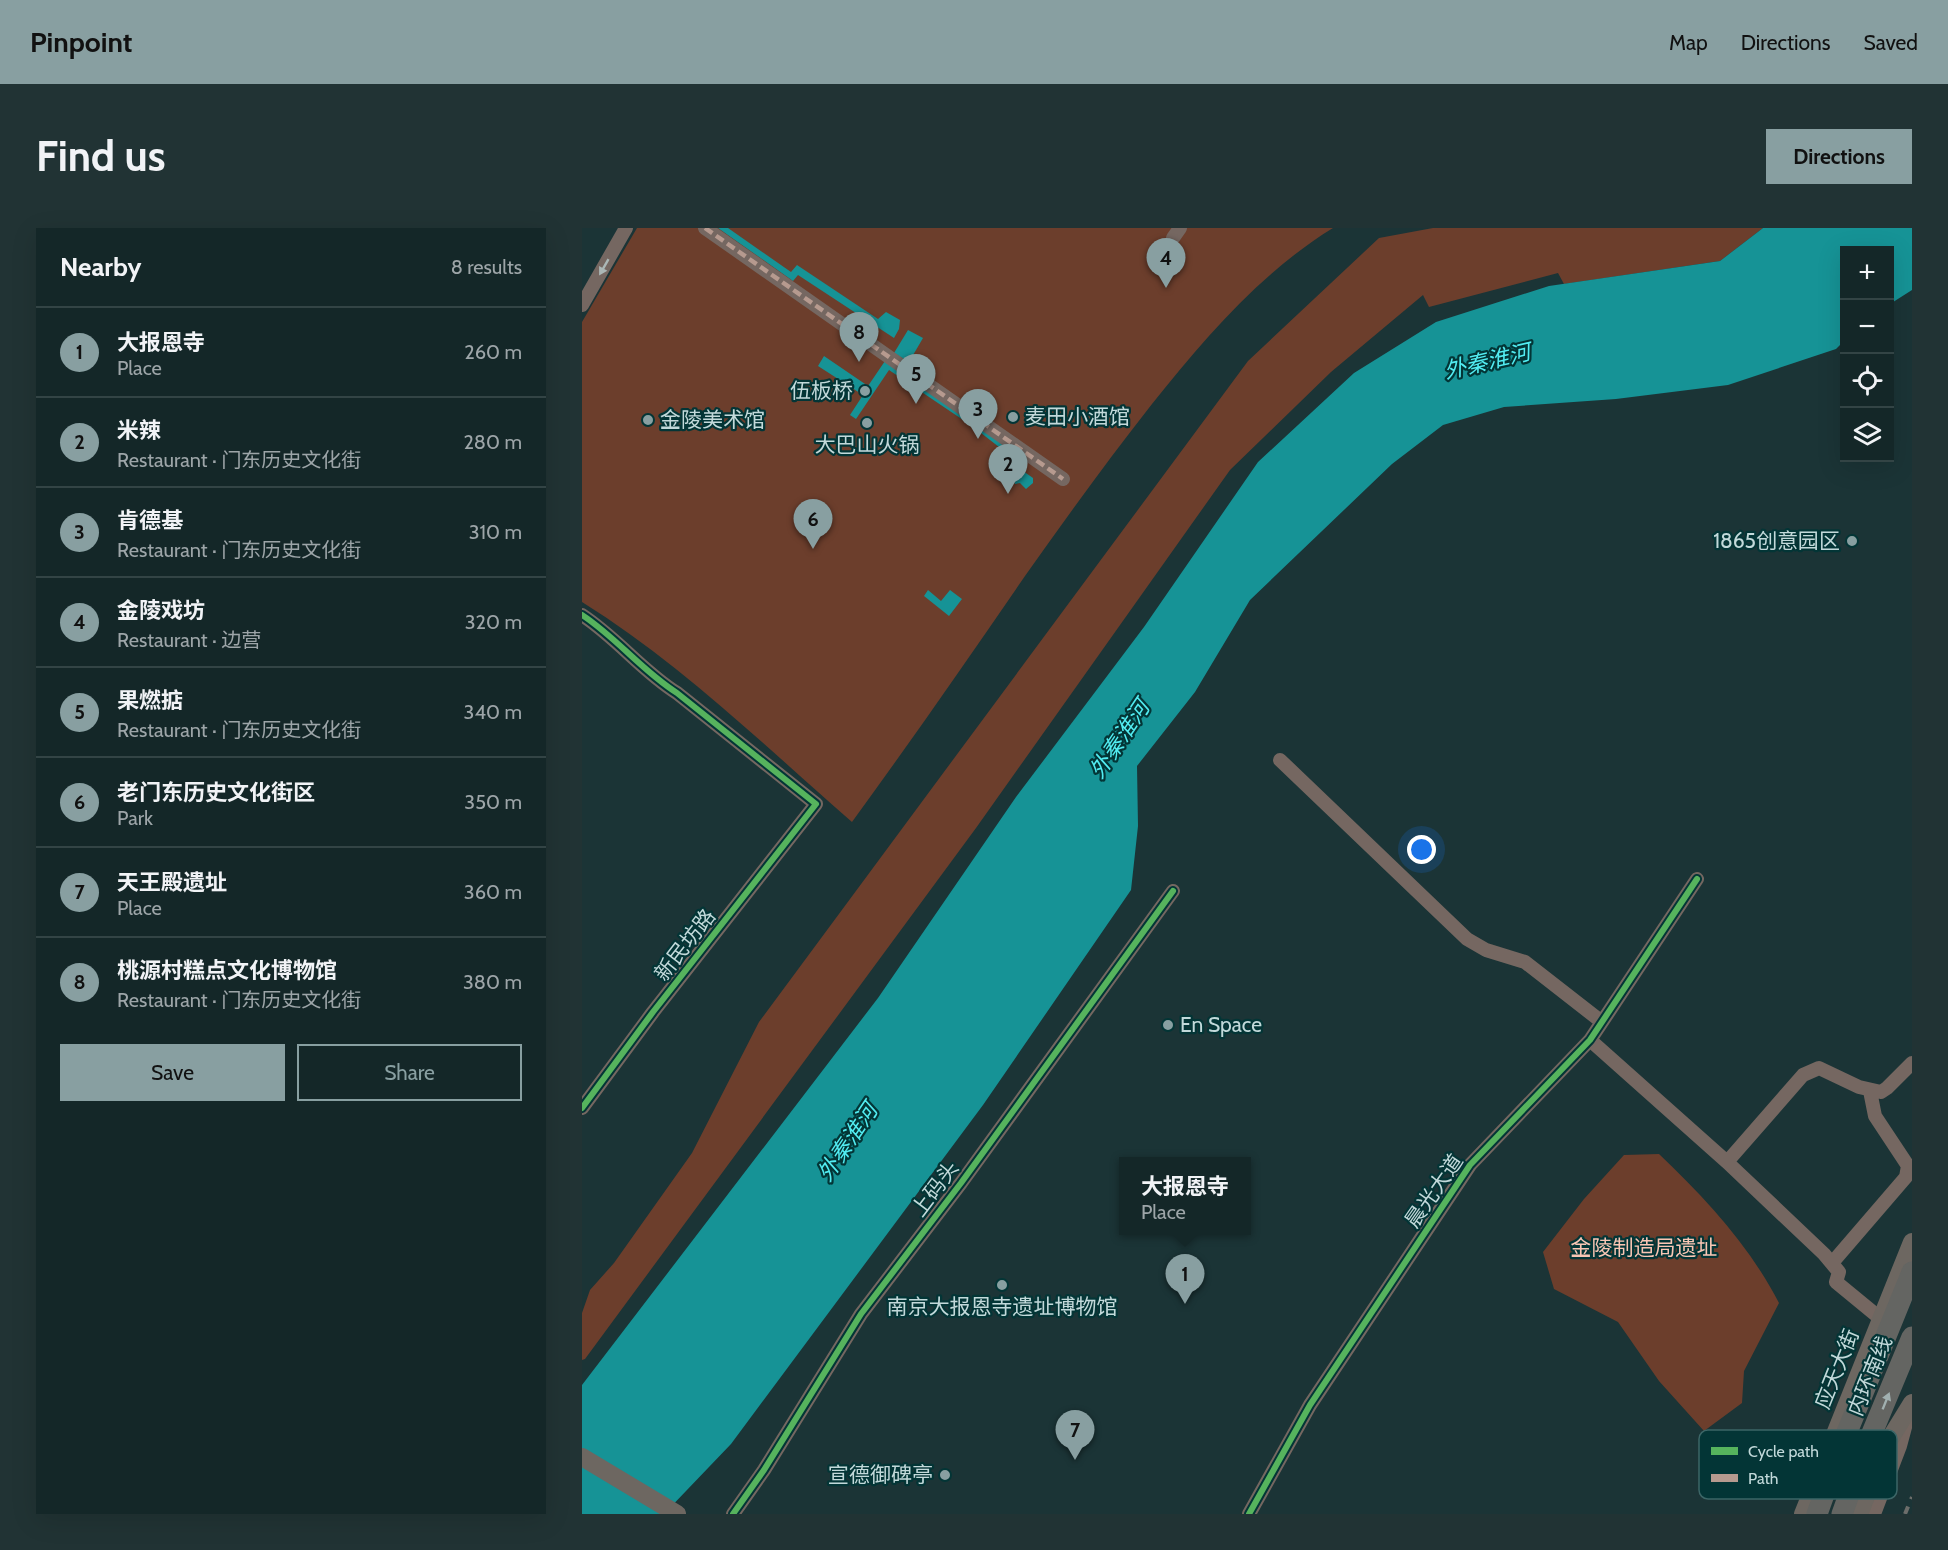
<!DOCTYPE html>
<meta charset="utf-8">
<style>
:root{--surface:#142728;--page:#213334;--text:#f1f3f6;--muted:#9da5a8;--line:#334445;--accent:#889fa1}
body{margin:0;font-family:Cabin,"Noto Sans SC",sans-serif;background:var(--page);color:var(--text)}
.controls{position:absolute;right:18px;top:18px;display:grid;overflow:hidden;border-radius:0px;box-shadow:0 6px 24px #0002}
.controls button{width:54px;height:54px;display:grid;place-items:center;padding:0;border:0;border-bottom:2px solid var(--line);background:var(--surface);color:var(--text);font:30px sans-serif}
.you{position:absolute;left:840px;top:622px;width:21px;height:21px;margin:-15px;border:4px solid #fff;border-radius:50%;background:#1a73e8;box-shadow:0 0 0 9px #1a73e833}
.badge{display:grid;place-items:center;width:39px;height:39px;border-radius:50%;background:var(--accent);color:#111;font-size:20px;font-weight:700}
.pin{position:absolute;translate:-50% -50px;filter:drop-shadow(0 2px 3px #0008)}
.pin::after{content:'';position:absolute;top:32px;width:21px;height:18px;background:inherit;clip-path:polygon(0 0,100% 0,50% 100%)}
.popup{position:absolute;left:537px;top:929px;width:132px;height:78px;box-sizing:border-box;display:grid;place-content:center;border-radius:0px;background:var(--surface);filter:drop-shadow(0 2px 4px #0005);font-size:20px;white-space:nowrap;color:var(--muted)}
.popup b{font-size:22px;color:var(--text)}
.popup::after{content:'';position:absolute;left:50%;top:100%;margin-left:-12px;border:12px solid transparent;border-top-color:var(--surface)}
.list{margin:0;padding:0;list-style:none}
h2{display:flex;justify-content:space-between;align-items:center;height:78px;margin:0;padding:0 24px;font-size:26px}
h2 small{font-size:20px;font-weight:400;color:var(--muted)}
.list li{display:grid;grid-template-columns:39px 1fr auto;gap:18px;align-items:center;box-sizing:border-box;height:90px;padding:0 24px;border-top:2px solid var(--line)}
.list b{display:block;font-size:22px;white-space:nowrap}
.list p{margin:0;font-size:20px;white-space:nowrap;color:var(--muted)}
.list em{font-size:20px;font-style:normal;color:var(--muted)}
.actions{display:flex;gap:12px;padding:18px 24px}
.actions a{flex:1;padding:14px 0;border:2px solid var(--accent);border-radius:0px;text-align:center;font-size:21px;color:var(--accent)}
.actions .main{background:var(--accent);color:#111}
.icon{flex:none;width:33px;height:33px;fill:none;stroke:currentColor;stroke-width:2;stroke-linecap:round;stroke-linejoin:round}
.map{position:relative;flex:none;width:1330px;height:1286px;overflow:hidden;border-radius:0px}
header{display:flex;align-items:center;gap:36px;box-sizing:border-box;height:84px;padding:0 30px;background:var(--accent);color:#111}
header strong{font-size:28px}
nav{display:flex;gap:33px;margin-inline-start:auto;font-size:21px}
.intro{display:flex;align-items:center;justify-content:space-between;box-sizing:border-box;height:144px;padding:0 36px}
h1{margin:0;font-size:42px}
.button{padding:15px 27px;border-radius:0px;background:var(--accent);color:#111;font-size:21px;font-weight:700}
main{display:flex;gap:36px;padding:0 36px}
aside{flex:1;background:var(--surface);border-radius:0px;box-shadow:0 6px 24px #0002}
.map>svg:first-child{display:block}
.green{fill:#6c3e2c}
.water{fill:#169396}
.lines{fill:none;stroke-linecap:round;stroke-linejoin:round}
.minor{stroke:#756761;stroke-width:14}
.major{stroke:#6d6761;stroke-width:18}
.highway{stroke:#646562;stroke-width:21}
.rail{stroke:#6c6d6a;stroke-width:4;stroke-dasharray:8 8;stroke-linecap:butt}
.highway-bridge{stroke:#646562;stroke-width:21}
.quiet{stroke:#b69a8f;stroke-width:4.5;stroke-dasharray:9 4.5;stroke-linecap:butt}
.cycleway-casing{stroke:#033536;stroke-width:10}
.cycleway{stroke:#56b35d;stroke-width:6}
.oneway{fill:#abb7b6}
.oneway2{fill:#a1b0b0}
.poi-dot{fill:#889fa1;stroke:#033536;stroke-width:2}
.labels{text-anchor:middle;stroke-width:4.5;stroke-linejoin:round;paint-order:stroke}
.poi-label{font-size:21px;fill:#c2d9da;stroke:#033536;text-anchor:end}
.street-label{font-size:21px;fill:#c2d9da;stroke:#033536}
.park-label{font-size:21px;fill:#f9c6b4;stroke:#033536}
.water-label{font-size:22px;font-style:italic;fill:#52edf2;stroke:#033536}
.key{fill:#033536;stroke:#3c6667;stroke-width:1.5}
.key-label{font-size:16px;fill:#c2d9da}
</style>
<header>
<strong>Pinpoint</strong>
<nav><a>Map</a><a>Directions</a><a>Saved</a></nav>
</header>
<div class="intro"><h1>Find us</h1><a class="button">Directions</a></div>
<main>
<aside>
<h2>Nearby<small>8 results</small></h2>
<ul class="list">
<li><span class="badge">1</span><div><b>大报恩寺</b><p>Place</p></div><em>260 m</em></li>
<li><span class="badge">2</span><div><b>米辣</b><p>Restaurant · 门东历史文化街</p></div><em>280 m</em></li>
<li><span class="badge">3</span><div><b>肯德基</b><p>Restaurant · 门东历史文化街</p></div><em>310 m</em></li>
<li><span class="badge">4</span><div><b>金陵戏坊</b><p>Restaurant · 边营</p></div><em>320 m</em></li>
<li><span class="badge">5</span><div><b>果燃掂</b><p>Restaurant · 门东历史文化街</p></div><em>340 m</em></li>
<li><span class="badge">6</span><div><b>老门东历史文化街区</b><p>Park</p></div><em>350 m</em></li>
<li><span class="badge">7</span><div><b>天王殿遗址</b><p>Place</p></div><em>360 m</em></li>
<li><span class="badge">8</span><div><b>桃源村糕点文化博物馆</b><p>Restaurant · 门东历史文化街</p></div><em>380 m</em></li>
</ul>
<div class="actions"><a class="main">Save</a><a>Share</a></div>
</aside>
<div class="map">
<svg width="1330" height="1286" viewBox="0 0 1330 1286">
<rect width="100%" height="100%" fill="#1b3436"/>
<path class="green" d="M55 0H751C678 45 623 110 570 176 526 232 484 290 443 348 386 431 329 513 270 594 184 519 98 435 0 374V94Z
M851 0H1181L1138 33 982 56 976 45 847 79 841 67 749 144 648 242 394 600 3 1131 0 1132V1085L8 1062 32 1035 110 925 177 794 666 133 797 10Z
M1077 926C1124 971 1167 1017 1197 1075L1162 1143 1160 1175 1122 1203 1077 1153 1036 1094 972 1061 961 1024 1002 971 1042 927Z"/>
<path class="water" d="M136 0H146L209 44 215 37 296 91 304 84 318 92 317 101 312 110 216 47 211 53Z
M1181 0H1330V62L1308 76V22H1262V113L1254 121 1146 157 1034 171 922 179 861 197 810 236 668 372 613 464 555 538 556 598 549 662 401 877 149 1216 82 1286H0V1157L296 770 434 569 562 399 676 234 772 145 854 94 967 58 1138 33Z
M326 102 341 110 327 134 312 125Z
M242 128 286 158 303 133 437 228 441 243 451 250V255L444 261 438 255 433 256C427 245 439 238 426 226L390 198 307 142 274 191 268 187 281 167 236 138Z
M346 362 359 373 368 362 380 371 367 388 342 368Z"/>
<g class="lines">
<path class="minor" d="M123 0 481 251
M591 10 598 0
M0 77 44 0
M0 387C35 410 60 443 95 465L234 576 71 784 0 880
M698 532 885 711 904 722 943 734 1020 794
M1008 812 1145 934 1242 1026 1257 1044 1254 1054 1299 1091
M1145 934 1221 847 1237 840 1277 859 1299 864 1305 860 1330 835
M1250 1035 1324 949 1326 938 1293 888 1288 863
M151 1286 182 1242 279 1086 379 955 591 663
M667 1286 728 1177 888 937 1008 812 1115 651
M1292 1286 1318 1218 1325 1192"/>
<path class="major" d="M0 1229 95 1286
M1221 1286 1330 1014
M1277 1286 1306 1214 1330 1175"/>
<path class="highway" d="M1260 1286 1285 1217 1330 1109"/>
<path class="rail" d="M1323 1286 1330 1269"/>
<path class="highway-bridge" d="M1235 1286 1259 1219 1330 1044"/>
<path class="quiet" d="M123 0 481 251"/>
<defs>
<path id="cycleway" d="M0 387C35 410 60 443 95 465L234 576 71 784 0 880
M151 1286 182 1242 279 1086 379 955 591 663
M667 1286 728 1177 888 937 1008 812 1115 651"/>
</defs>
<use href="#cycleway" class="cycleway-casing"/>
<use href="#cycleway" class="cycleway"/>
</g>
<defs><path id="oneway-solid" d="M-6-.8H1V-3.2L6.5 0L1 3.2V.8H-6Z" transform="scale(1.5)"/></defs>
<use class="oneway" href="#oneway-solid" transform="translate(22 39) rotate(120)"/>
<use class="oneway2" href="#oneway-solid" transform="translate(1304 1173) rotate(-68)"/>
<g class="poi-dot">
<circle cx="283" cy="163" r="6"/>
<circle cx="431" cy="189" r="6"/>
<circle cx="66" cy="192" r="6"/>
<circle cx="285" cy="195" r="6"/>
<circle cx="1270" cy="313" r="6"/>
<circle cx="586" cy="797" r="6"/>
<circle cx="420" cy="1057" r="6"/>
<circle cx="363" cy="1247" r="6"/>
</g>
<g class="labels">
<g class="poi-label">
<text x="271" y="170">伍板桥</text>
<text x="443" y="196" text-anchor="start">麦田小酒馆</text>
<text x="78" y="199" text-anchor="start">金陵美术馆</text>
<text x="285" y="224" text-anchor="middle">大巴山火锅</text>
<text x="1258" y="320">1865创意园区</text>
<text x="598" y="804" text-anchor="start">En Space</text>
<text x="420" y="1086" text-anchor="middle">南京大报恩寺遗址博物馆</text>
<text x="351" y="1254">宣德御碑亭</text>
</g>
<g class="street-label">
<text transform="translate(103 717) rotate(-52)" y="7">新民坊路</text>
<text transform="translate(353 961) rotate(-53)" y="7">上码头</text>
<text transform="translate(852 963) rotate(-55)" y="7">晨光大道</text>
<text transform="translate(1255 1141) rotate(-68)" y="7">应天大街</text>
<text transform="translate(1288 1148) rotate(-68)" y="7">内环南线</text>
</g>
<g class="park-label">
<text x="1062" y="1027">金陵制造局遗址</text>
</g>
<g class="water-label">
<text transform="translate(905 133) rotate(-13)" y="8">外秦淮河</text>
<text transform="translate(537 511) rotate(-56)" y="8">外秦淮河</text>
<text transform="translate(265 914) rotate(-56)" y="8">外秦淮河</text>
</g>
</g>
<rect x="1117" y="1202" width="198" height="69" rx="9" class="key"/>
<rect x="1129" y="1219" width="27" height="8" fill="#56b35d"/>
<rect x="1129" y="1246" width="27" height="8" fill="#b69a8f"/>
<g class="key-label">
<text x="1166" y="1229">Cycle path</text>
<text x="1166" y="1256">Path</text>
</g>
</svg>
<div class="controls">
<button>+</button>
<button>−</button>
<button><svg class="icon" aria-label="locate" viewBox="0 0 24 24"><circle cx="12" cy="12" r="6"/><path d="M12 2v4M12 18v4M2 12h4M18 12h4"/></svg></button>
<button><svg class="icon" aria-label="layers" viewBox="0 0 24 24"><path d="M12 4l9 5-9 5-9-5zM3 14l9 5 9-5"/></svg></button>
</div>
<div class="you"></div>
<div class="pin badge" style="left:603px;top:1076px">1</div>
<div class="popup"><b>大报恩寺</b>Place</div>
<div class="pin badge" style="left:426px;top:266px">2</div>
<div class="pin badge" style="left:396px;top:211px">3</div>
<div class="pin badge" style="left:584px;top:60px">4</div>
<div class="pin badge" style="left:334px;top:176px">5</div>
<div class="pin badge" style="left:231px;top:321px">6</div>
<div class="pin badge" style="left:493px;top:1232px">7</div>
<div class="pin badge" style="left:277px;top:134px">8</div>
</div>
</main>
